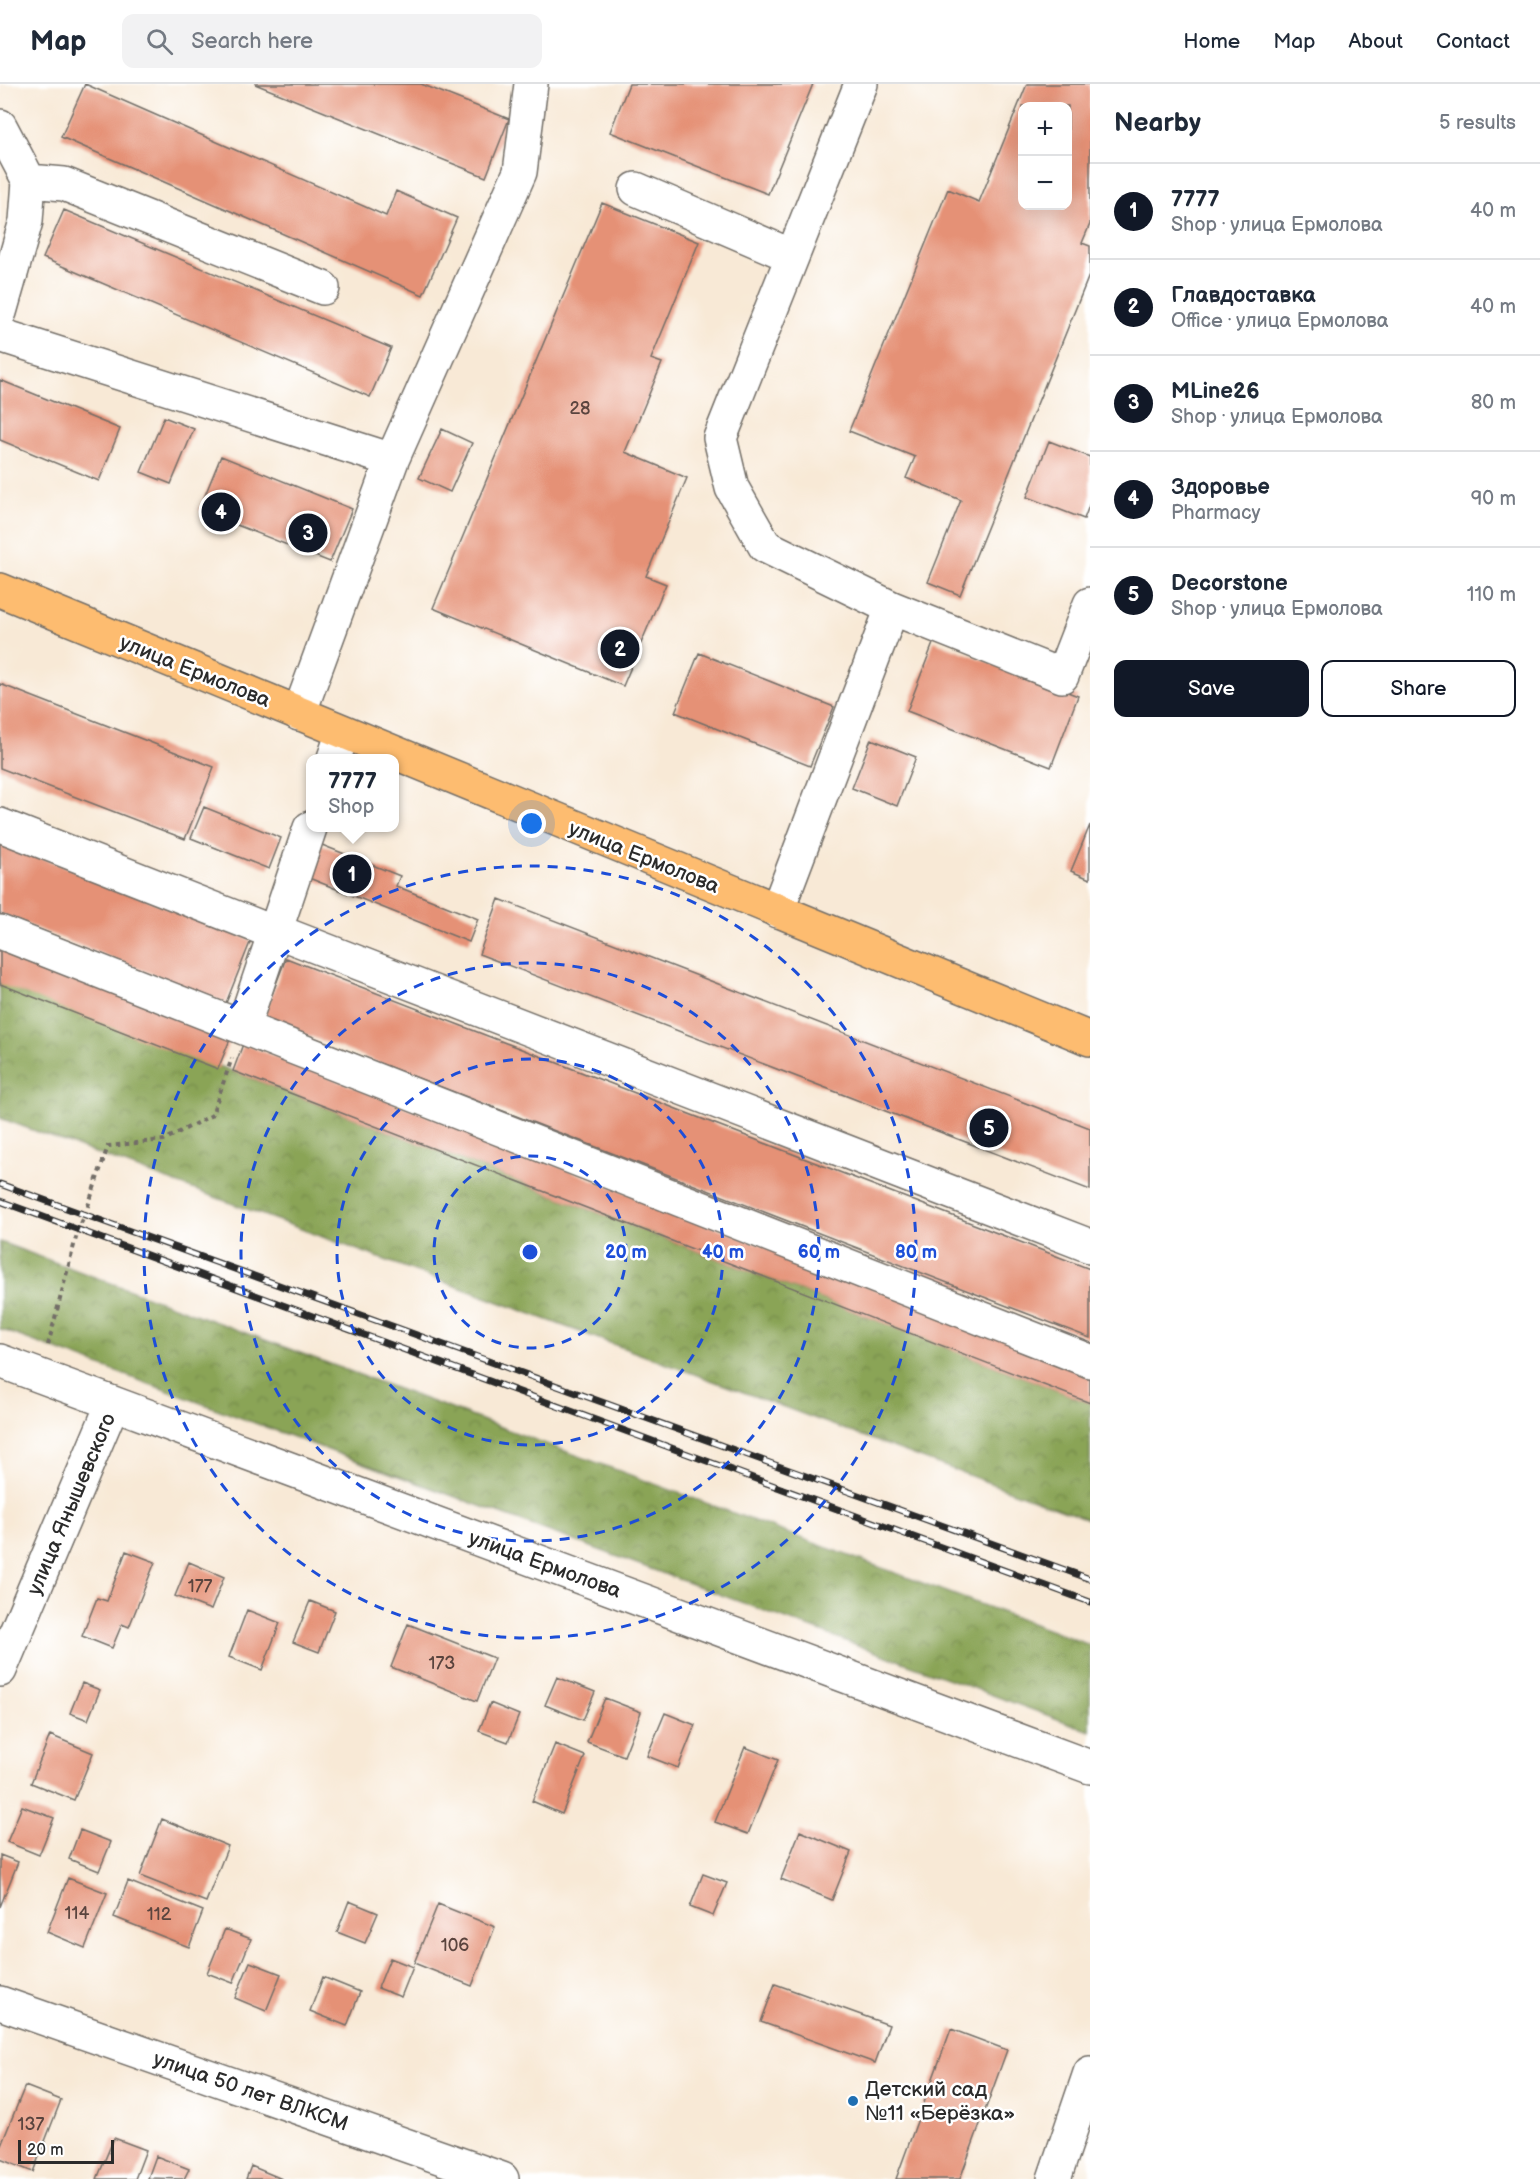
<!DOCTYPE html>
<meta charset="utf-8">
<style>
:root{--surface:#fff;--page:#f2f2f3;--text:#1f2937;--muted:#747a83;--line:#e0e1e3;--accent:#111827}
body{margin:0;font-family:"Balsamiq Sans",sans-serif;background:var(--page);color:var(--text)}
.controls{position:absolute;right:18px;top:18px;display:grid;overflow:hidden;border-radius:12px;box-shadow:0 6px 24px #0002}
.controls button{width:54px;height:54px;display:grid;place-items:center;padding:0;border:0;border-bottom:2px solid var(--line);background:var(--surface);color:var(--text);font:30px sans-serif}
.scale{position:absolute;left:18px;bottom:15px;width:96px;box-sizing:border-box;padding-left:6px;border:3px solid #2b2b2b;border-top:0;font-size:16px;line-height:21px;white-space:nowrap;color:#2b2b2b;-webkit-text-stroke:4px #fff;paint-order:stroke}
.you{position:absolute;left:532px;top:740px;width:21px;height:21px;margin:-15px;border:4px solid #fff;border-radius:50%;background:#1a73e8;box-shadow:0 0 0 9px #1a73e833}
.badge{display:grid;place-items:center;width:39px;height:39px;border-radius:50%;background:var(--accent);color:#fff;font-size:20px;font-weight:700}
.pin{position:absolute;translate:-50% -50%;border:3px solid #fff;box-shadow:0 2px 6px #0006}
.popup{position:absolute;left:306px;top:670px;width:93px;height:78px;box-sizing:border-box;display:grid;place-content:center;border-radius:12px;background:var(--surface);filter:drop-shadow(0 2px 4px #0005);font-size:20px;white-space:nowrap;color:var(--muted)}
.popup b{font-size:22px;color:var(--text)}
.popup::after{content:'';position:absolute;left:50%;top:100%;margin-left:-12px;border:12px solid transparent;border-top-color:var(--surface)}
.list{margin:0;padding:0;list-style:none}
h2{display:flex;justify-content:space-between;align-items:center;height:78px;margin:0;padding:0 24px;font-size:26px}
h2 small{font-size:20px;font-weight:400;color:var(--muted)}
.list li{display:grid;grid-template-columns:39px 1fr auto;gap:18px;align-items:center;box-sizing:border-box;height:96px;padding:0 24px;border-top:2px solid var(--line)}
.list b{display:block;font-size:22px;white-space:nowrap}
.list p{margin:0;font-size:20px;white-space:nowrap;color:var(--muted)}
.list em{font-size:20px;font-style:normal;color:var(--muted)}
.actions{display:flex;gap:12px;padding:18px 24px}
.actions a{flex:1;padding:14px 0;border:2px solid var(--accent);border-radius:12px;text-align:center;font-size:21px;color:var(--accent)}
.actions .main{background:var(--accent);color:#fff}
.icon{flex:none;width:33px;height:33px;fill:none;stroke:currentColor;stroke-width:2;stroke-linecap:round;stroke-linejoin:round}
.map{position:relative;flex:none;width:1090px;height:2095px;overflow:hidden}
header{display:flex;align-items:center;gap:36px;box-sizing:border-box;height:84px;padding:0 30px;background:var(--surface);border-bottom:2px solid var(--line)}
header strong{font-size:28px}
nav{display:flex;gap:33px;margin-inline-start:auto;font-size:21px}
.search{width:420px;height:54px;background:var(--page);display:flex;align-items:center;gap:15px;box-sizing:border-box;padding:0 21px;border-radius:12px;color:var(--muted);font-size:22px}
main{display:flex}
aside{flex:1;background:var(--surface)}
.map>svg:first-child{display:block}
.forest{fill:url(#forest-crowns);stroke:#5a6840;stroke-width:1.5}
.building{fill:#e59176;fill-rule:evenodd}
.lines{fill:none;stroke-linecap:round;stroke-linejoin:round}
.minor-casing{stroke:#736e67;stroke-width:36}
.major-casing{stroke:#736e67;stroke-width:36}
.path{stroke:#736e67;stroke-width:4;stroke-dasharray:4.5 4.5;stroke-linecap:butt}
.minor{stroke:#fff;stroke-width:33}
.major{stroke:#fdbc70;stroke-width:33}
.rail-casing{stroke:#2b2b2b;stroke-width:7}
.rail{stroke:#fff;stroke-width:4.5;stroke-dasharray:14;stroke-linecap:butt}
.ring{fill:none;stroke:#1d4ed8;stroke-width:3;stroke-dasharray:10 8}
.poi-dot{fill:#1f6fb2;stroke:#fff;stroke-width:2}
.labels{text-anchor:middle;stroke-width:5;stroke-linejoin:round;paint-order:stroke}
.number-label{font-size:18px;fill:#5a443e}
.street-label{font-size:21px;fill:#2b2b2b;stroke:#fff}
.poi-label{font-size:21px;fill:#2b2b2b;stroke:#fff;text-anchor:start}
.centre{fill:#1d4ed8;stroke:#fff;stroke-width:3}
.ring-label{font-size:18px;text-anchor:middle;font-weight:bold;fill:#1d4ed8;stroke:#fff;stroke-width:5;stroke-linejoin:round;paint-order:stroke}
</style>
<header>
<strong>Map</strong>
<div class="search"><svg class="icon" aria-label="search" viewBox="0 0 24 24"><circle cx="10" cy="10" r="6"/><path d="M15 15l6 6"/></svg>Search here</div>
<nav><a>Home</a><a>Map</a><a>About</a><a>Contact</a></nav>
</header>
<main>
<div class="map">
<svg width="1090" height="2095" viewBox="0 0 1090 2095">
<defs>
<pattern id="forest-crowns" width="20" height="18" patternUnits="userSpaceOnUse" patternTransform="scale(1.5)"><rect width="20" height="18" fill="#8aa456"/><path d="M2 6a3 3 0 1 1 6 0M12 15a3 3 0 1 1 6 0" fill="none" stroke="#718647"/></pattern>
</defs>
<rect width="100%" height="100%" fill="#fff"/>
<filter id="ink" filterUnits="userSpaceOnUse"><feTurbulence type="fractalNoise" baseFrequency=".0167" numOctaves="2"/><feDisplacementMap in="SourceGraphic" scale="12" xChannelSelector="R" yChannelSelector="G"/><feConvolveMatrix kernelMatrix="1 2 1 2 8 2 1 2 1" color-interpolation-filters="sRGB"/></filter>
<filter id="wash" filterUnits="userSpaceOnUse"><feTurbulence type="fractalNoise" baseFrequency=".008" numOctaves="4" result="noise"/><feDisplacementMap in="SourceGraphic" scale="24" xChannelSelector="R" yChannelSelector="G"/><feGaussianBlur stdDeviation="1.35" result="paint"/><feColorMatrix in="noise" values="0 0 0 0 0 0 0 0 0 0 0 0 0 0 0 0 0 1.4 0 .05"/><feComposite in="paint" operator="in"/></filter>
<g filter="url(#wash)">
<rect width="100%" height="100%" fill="#f8e9d6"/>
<path class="forest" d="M0 897 1090 1319V1436L0 1034Z
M0 1158 1090 1561V1647L0 1245Z"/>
<g id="blocks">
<path class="building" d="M85 0 386 132 396 107 457 134 423 211 61 53Z
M255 0H421L509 35 486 93Z
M629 0H813L768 110 610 48Z
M1027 0H1090V140L1082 159 1090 162V189L960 511 928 498 961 416 906 394 915 373 849 347 948 105 979 118ZM1023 22H1068V122H1023Z
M602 119 699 158 651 275 662 279 625 368 687 394 646 492 666 500 623 602 433 524Z
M64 126 391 264 370 313 43 174Z
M0 296 120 345 99 397 0 356Z
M164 333 194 345 171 400 141 388Z
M442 345 472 359 450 408 419 394Z
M1049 357 1090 373V419L1084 435 1027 413Z
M221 372 352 425 330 478 199 426Z
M934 557 1078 612 1051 683 907 627Z
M699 569 834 623 810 682 675 628Z
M0 600 214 683 185 755 0 684Z
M871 655 916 673 897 722 852 704Z
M204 723 281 754 269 785 191 754Z
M1090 741V795L1071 787Z
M0 757 251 856 226 919 0 830Z
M317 759 400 792 396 802 478 835 469 858 304 792Z
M499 815 1090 1044V1106L479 870Z
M0 862 231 953 218 985 0 900Z
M286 874 1090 1185V1254L263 934Z
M243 960 1090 1288V1319L233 987Z
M126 1467 155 1478 129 1543 122 1540 112 1564 82 1552 97 1514 107 1517Z
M189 1478 224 1493 211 1526 175 1512Z
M310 1517 335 1527 319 1568 293 1558Z
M247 1526 280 1539 262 1586 229 1573Z
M408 1540 494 1574 477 1617 391 1583Z
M557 1593 595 1608 583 1636 545 1621Z
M82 1599 100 1606 88 1636 70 1629Z
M605 1614 641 1628 624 1672 587 1658Z
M490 1619 519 1631 508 1658 479 1647Z
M665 1629 695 1641 678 1684 647 1672Z
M50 1651 93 1669 74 1716 31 1699Z
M555 1660 585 1672 562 1730 532 1717Z
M745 1663 778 1676 748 1750 715 1738Z
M22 1722 54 1734 39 1771 7 1758Z
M162 1735 228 1762 206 1818 140 1792Z
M80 1746 111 1758 99 1787 69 1775Z
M800 1747 851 1768 832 1816 781 1795Z
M0 1771 18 1778 0 1823Z
M703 1790 727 1799 713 1832 690 1823Z
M68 1794 107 1809 85 1864 47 1848Z
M128 1797 203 1827 189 1863 114 1833Z
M349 1817 378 1829 365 1859 337 1848Z
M438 1820 495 1843 472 1902 414 1879Z
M225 1845 251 1855 233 1899 207 1889Z
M390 1874 413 1883 401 1913 378 1904Z
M250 1878 281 1890 266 1927 235 1914Z
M323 1893 360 1908 347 1942 310 1927Z
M775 1900 889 1941 875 1979 761 1938Z
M951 1945 1007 1966 960 2095H896Z
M25 2002 61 2016 33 2088 0 2075V2064Z
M114 2054 146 2066 135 2095H97Z
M156 2072 189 2085 184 2095 148 2094Z
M251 2082 282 2095H246Z"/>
</g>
</g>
<g filter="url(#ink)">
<use href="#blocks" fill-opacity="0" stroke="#736e67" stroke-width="1.5"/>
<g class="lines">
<defs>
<path id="minor" d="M0 42 29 97 26 137 0 228
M29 97 64 100 323 204
M636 105 792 172
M0 251 392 376
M892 524 1062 592 1090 520
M299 630 392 376 520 88 531 0
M334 674 343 648
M0 741 275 849 289 852 1090 1162
M777 827 892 524 765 462 732 404 720 354 861 0
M0 848 1090 1277
M243 943 310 744
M0 1277 1090 1683
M0 1586 113 1319
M0 1919 502 2095
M1054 2095 1090 1989"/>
<path id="major" d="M0 506 1090 955"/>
</defs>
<use href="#minor" class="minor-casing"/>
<use href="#major" class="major-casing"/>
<path class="path" d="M48 1261 78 1146 85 1131 108 1062 164 1056 212 1031 232 974"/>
<use href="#minor" class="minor"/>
<use href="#major" class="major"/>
<defs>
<path id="rail" d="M0 1100 1090 1495
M0 1117 1090 1518"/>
</defs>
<use href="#rail" class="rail-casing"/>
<use href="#rail" class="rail"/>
</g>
</g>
<g class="ring">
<circle cx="530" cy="1168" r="96"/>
<circle cx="530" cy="1168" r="193"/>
<circle cx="530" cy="1168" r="289"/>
<circle cx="530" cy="1168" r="386"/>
</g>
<circle class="poi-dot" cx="853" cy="2017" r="6"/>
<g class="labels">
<g class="number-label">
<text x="580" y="330">28</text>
<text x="200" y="1508">177</text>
<text x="442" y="1585">173</text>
<text x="77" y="1835">114</text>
<text x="159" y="1836">112</text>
<text x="455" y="1867">106</text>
<text x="31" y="2046">137</text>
</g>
<g class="street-label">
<text transform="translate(195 587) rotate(22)" y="7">улица Ермолова</text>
<text transform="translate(644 773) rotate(22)" y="7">улица Ермолова</text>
<text transform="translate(71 1420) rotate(-67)" y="7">улица Янышевского</text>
<text transform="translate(545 1480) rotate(20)" y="7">улица Ермолова</text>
<text transform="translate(251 2007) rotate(19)" y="7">улица 50 лет ВЛКСМ</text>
</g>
<g class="poi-label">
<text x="865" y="2012">Детский сад<tspan x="865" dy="24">№11 «Берёзка»</tspan></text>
</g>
</g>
<circle cx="530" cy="1168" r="9" class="centre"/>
<g class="ring-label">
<text x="626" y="1174">20 m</text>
<text x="723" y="1174">40 m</text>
<text x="819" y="1174">60 m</text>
<text x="916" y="1174">80 m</text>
</g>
</svg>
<div class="controls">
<button>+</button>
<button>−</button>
</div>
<div class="scale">20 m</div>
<div class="you"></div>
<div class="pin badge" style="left:352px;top:790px">1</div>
<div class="popup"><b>7777</b>Shop</div>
<div class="pin badge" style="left:620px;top:565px">2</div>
<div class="pin badge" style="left:308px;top:449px">3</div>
<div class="pin badge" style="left:221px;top:428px">4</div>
<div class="pin badge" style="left:989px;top:1044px">5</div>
</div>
<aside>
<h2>Nearby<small>5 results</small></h2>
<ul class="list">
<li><span class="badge">1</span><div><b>7777</b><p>Shop · улица Ермолова</p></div><em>40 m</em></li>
<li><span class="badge">2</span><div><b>Главдоставка</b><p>Office · улица Ермолова</p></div><em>40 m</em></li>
<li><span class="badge">3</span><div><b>MLine26</b><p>Shop · улица Ермолова</p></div><em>80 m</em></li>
<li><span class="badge">4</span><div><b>Здоровье</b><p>Pharmacy</p></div><em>90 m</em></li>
<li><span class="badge">5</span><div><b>Decorstone</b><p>Shop · улица Ермолова</p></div><em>110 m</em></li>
</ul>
<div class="actions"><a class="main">Save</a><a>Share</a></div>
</aside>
</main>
